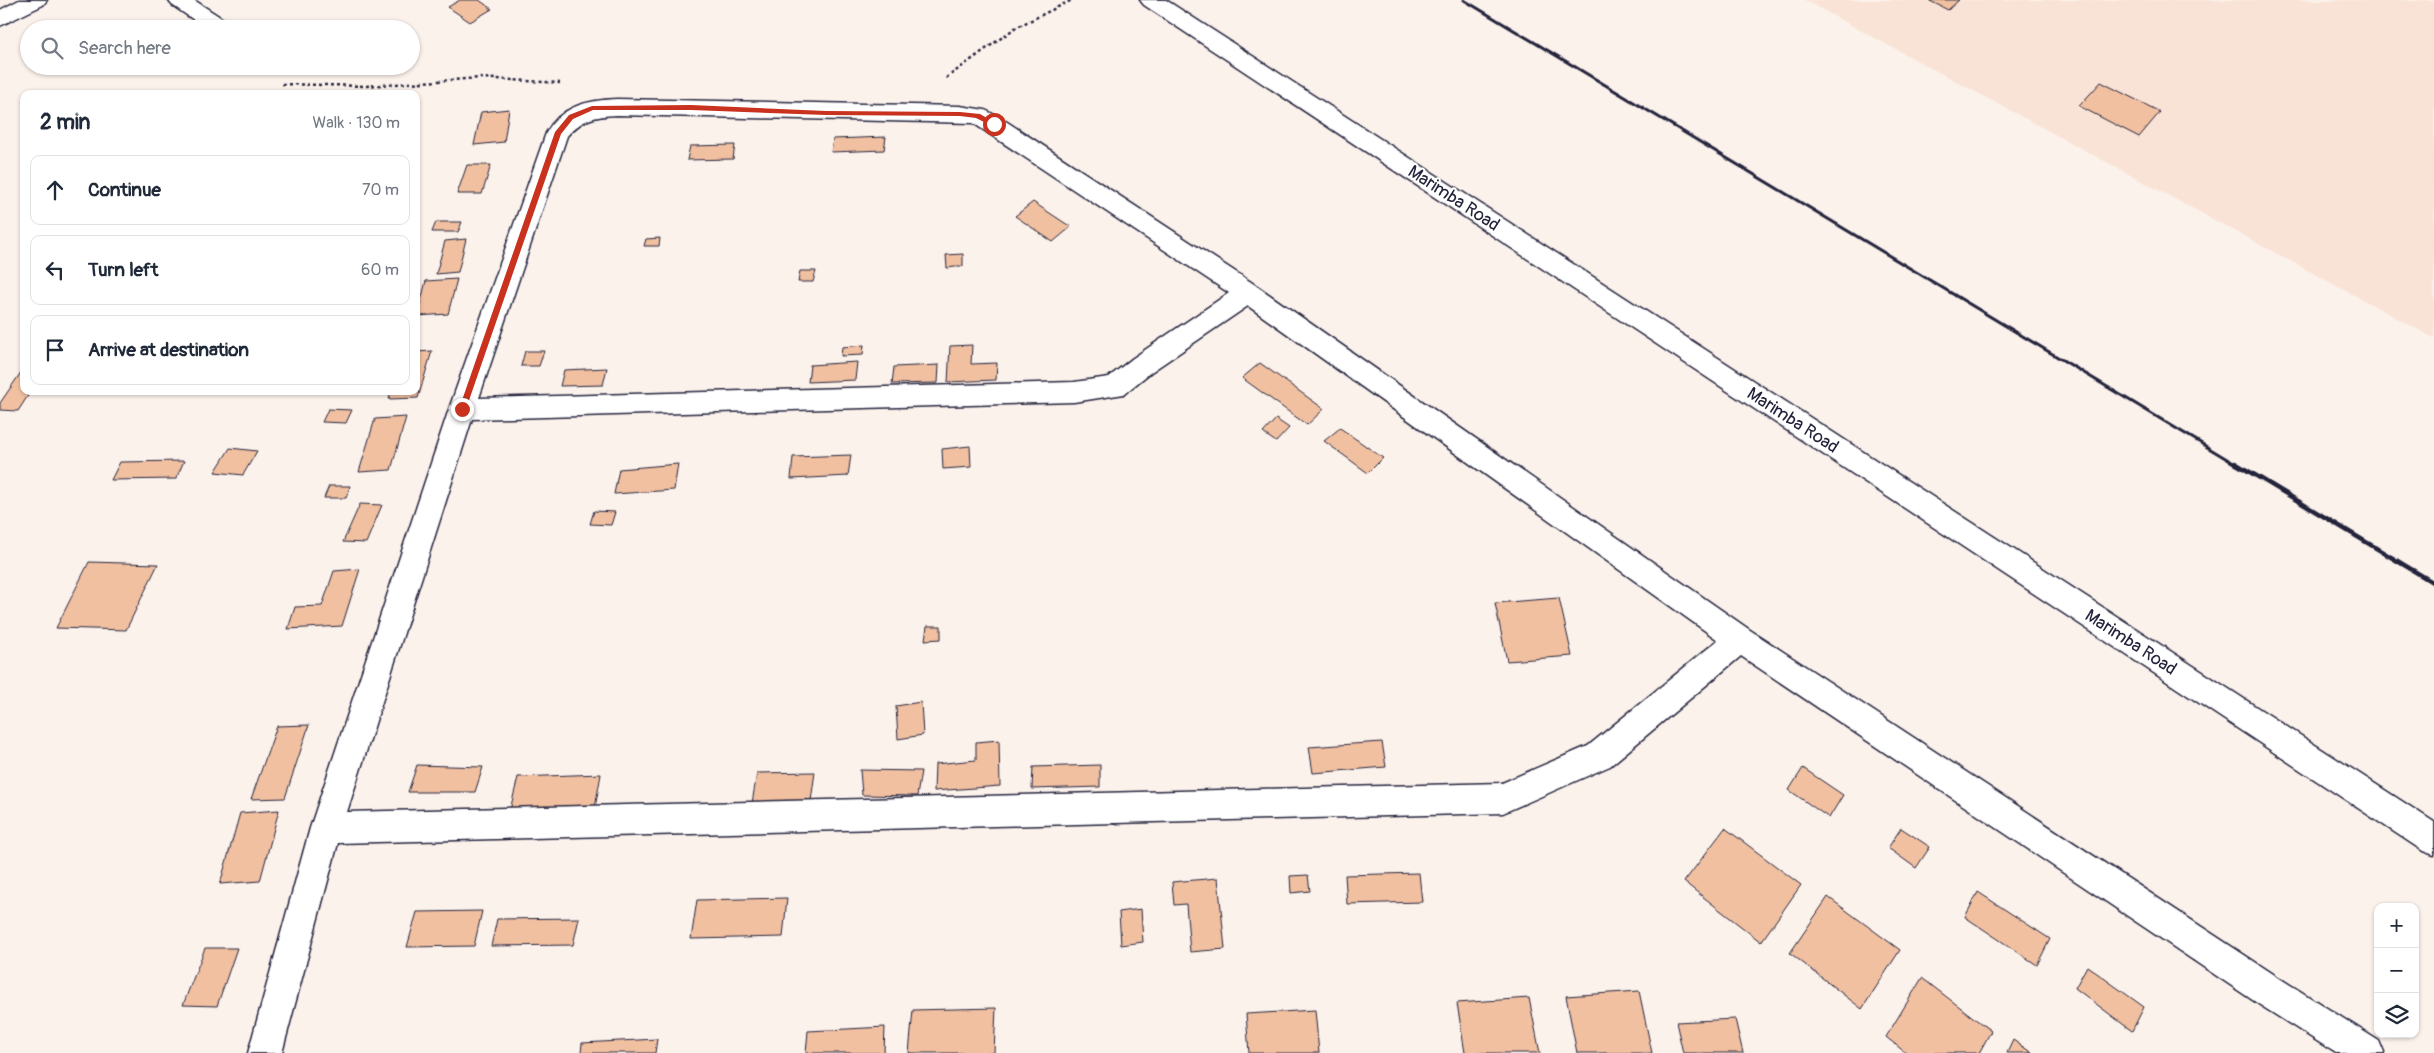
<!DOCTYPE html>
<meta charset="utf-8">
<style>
:root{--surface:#fff;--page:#f2f2f3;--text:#1f2937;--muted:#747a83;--line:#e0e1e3}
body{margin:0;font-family:Pangolin,sans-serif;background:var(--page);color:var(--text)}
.controls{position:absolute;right:15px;bottom:15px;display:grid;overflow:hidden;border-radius:10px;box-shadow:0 1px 4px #0004}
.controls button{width:45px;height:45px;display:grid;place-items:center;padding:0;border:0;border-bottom:1px solid var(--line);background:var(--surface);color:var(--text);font:25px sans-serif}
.stop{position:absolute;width:15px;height:15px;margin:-11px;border:4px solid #c8321e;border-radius:50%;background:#fff}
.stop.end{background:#c8321e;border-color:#fff;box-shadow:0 1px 5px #0008}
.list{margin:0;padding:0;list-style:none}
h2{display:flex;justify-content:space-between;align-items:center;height:65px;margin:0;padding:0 20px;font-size:21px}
h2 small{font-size:16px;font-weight:400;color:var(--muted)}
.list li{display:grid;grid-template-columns:32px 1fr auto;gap:15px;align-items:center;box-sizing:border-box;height:70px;margin:0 10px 10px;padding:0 10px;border:1px solid var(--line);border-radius:10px}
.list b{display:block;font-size:19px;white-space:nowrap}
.list em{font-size:16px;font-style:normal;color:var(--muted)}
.icon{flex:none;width:28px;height:28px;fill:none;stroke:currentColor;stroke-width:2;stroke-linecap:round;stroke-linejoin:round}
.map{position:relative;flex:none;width:2434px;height:1053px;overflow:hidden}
.search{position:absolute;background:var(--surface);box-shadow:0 1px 4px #0004;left:20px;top:20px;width:400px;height:55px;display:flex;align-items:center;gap:12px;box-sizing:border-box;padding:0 18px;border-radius:28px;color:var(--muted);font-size:19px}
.panel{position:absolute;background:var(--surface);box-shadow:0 1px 4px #0004;left:20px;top:90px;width:400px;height:305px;border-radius:10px}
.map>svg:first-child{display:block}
.built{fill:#f9e3d6}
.building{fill:#f1c0a1;stroke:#22223b}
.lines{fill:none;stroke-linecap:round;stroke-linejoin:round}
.street-casing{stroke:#22223b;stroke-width:3}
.secondary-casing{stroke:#22223b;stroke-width:3}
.path{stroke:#22223b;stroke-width:2.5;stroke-dasharray:3 3;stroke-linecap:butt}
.street{fill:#fff;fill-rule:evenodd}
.secondary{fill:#fff;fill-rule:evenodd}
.rail-far1{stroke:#22223b;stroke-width:3}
.rail{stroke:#22223b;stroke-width:4.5}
.route{fill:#c8321e}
.labels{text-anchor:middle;stroke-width:4;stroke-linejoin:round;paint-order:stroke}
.street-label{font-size:18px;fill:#22223b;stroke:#fff}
</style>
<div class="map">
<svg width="2434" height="1053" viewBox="0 0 2434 1053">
<rect width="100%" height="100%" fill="#fcf2ec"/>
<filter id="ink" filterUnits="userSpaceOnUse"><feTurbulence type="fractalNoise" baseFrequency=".02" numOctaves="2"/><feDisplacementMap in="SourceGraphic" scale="10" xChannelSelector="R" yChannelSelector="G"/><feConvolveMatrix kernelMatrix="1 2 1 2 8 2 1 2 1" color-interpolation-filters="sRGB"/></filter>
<g filter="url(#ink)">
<path class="built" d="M1804 0H2434V338Z"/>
<path class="building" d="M460 0H479L492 9 470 22 448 7Z
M1928 0H1959L1948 10Z
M2101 82 2160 112 2139 137 2079 106Z
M509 109 504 142 474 145 481 112Z
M886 137 884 150 831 152 833 139Z
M735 145 733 159 687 160 690 146Z
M467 165H491L482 194H457Z
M1033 202 1071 227 1053 242 1015 216Z
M436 222H462L458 232H432Z
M660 238 659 246H644L646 239Z
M466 239 458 272 436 274 445 241Z
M963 254V266L947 268 946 255Z
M800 271H816L813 282H798Z
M457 279 448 314 417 316 426 281Z
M864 345 863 355 841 356 842 347Z
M972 345 971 364 997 363 996 380 948 382 950 346Z
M432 351 418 398 389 399 391 391H416V352Z
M525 351H544L539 366H521Z
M857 362 855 380 808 382 810 365Z
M1260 363 1324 409 1307 425 1242 378Z
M939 365 938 383 892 384 894 367Z
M24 368V391H31L18 411 0 410V403Z
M607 368 603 385 560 386 564 370Z
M328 409 352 410 346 423 322 422Z
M406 417 391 470 359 472 375 419Z
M1276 419 1289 428 1276 442 1263 433Z
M1340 428 1383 458 1368 473 1324 441Z
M970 446 971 467 943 469 942 449Z
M230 448 257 451 243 475 215 472Z
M851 455 848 476 791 479 793 457Z
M184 461 176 479 111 480 120 462Z
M678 464 674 490 614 494 619 469Z
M329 486H350L346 498H324Z
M360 504 382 505 366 543 343 542Z
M594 511 615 512 611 525 590 524Z
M89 562 158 564 126 630 56 628Z
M360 569 342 626 288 629 295 607 322 606 334 571Z
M1559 598 1572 656 1507 661 1495 603Z
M927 626H941V639L925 640Z
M921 702 923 735 898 739 896 706Z
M309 725 285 798 251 799 277 726Z
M999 740 1000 786 934 791 935 764 976 760V742Z
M1382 742 1386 767 1313 773 1309 747Z
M417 765 483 767 475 792H408Z
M1100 765V787L1032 789 1033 767Z
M1803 768 1843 795 1829 818 1789 790Z
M860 770 921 771 917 796 862 795Z
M815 772 811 801 752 803 757 773Z
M601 774 595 808 510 810 518 777Z
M279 810 260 881 220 884 240 813Z
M1725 828 1801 885 1761 942 1684 882Z
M1901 828 1930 847 1916 868 1888 848Z
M1419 873 1422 902 1347 904 1345 875Z
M1308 875 1310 891 1291 893 1290 876Z
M1218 878 1225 949 1190 952 1186 904 1174 905 1172 882Z
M1978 892 2050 939 2037 965 1965 917Z
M1828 897 1900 950 1862 1009 1790 953Z
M787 898 783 937 691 939 697 900Z
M1141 909 1143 942 1121 945 1119 912Z
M482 911 474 946 407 947 417 912Z
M579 918 573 945 491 946 497 919Z
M205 948H237L217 1006 183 1005Z
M2087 966 2144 1007 2132 1031 2075 988Z
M1922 978 1991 1031 1979 1053H1906L1886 1037Z
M1639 991 1652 1053H1577L1566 996Z
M1529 998 1540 1053H1465L1457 1003Z
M996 1008 994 1053H909L913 1010Z
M1315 1010 1319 1053H1249L1246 1014Z
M1735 1019 1743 1053H1683L1676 1022Z
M885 1027 884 1053H806L808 1031Z
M657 1039 655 1053H581L582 1043Z
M2013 1040 2032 1053H2007Z"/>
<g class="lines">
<defs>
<path id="street" d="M19 0H47L43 5 0 26V10Z
M168 0H194L231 24 234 29H207L172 5Z
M617 99 960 106 985 110 1001 118 1257 286 1750 630 2284 981 2379 1041 2384 1053H2336L2260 1005 1741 656 1610 766 1503 813 338 843 282 1053H248L310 828 449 409 546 133C561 106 588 100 617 99ZM617 115 973 123 1229 293 1133 358 1109 377 1074 382 479 398 567 136C582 119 595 116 617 115ZM1248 306 1718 640 1588 746 1502 783 347 812 472 419 1074 402 1124 394 1151 372Z"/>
<path id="secondary" d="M1140 0H1166L2434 822V855L2423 851 1144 5Z"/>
</defs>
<use href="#street" class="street-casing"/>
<use href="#secondary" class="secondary-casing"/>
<path class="path" d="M946 78 1015 28 1072 0
M282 84 366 86 480 78 560 83"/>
<use href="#street" class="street"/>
<use href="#secondary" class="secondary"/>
<path class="rail-far1" d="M1464 0 2237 465"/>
<path class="rail" d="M2235 463 2434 583"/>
</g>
</g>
<path class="route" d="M691 105 826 111 960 112 980 114 997 124 994 127 976 118 960 116 826 115 691 110H593L573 119 561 134 466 409 465 411H460L459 409 555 132 569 115 592 106Z"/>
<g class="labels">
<g class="street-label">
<text transform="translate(1454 198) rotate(33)" y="6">Marimba Road</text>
<text transform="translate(1793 420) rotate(33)" y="6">Marimba Road</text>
<text transform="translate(2131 642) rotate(33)" y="6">Marimba Road</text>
</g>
</g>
</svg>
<div class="controls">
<button>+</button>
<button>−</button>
<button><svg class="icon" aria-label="layers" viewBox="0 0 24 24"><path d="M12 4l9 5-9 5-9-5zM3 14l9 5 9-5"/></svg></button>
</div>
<div class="stop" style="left:994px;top:124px"></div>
<div class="stop end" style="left:462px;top:409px"></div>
<div class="search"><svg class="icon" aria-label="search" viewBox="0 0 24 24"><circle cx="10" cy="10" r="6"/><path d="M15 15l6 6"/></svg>Search here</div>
<section class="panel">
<h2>2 min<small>Walk · 130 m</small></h2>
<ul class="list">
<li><svg class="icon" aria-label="ahead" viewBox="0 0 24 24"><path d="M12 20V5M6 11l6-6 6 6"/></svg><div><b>Continue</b></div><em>70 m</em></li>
<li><svg class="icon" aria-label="left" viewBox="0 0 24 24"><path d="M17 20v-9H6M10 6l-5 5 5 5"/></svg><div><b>Turn left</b></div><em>60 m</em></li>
<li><svg class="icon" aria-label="arrive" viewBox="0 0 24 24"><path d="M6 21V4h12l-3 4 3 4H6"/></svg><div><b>Arrive at destination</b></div></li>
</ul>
</section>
</div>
